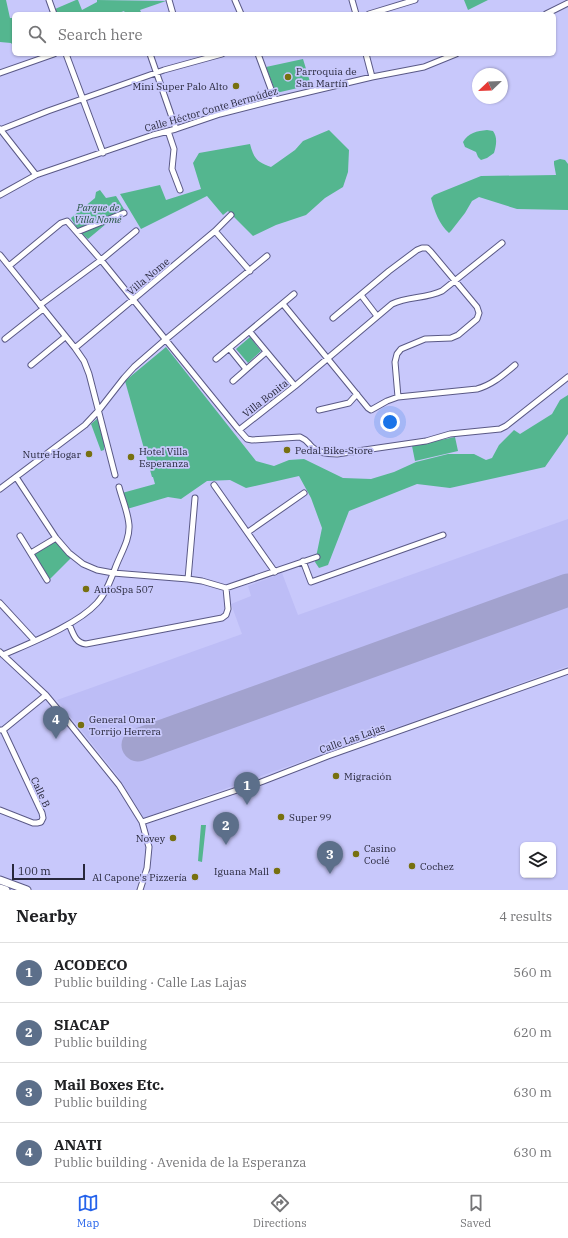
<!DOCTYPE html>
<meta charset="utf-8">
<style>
:root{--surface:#fff;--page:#f6f6f6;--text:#202124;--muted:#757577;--line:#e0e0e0;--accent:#2563eb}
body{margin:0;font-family:"IBM Plex Serif",serif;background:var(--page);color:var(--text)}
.controls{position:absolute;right:12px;bottom:12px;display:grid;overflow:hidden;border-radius:6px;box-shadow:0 1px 3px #0004}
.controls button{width:36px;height:36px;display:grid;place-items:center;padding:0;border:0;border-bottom:1px solid var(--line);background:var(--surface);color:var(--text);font:20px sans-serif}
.compass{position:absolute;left:472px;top:68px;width:36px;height:36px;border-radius:50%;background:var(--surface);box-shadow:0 1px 3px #0004;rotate:247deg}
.scale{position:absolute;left:12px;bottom:10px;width:73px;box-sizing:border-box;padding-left:4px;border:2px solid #28283c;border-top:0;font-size:11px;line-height:14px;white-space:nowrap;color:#28283c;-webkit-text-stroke:3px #c8c8fb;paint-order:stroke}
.you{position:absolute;left:390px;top:422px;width:14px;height:14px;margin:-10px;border:3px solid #fff;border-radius:50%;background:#1a73e8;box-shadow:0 0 0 6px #1a73e833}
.badge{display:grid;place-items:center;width:26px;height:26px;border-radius:50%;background:var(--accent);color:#fff;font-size:13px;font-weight:700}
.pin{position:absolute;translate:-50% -33px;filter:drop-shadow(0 1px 2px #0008)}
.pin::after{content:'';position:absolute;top:21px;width:14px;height:12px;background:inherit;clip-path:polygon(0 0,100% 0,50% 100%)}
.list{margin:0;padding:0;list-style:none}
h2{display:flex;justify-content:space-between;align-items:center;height:52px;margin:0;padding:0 16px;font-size:17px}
h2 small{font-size:13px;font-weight:400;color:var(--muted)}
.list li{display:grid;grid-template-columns:26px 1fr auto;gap:12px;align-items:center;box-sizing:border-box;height:60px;padding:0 16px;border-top:1px solid var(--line)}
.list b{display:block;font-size:15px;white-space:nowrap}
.list p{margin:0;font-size:13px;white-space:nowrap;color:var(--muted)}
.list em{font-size:13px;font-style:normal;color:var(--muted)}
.icon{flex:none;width:22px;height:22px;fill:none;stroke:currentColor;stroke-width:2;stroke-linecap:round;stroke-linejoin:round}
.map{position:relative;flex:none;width:568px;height:890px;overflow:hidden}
.search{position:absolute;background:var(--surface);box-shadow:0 1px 3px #0004;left:12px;right:12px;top:12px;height:44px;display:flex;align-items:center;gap:10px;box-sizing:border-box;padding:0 14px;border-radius:6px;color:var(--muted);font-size:15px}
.sheet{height:292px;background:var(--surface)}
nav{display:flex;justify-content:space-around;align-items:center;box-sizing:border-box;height:56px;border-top:1px solid var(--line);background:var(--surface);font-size:11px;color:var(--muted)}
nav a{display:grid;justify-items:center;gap:2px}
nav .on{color:var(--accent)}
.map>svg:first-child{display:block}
.built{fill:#bdbdf6}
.green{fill:#54b68f}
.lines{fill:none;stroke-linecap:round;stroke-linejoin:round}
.runway{stroke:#a2a2ce;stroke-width:33}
.minor-casing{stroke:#5a5986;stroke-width:7}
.highway-casing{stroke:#5a5986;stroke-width:9}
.minor{stroke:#fff;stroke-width:5}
.highway{stroke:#fff;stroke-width:7}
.poi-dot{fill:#777010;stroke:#c8c8fb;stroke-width:1.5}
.labels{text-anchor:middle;stroke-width:3.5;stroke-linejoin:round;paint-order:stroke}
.poi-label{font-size:10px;fill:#28283c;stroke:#c8c8fb;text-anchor:start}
.street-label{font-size:10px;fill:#28283c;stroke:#c8c8fb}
.park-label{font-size:10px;font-style:italic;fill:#255441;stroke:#c8c8fb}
</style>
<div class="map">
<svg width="568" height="890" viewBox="0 0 568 890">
<rect width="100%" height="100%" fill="#c8c8fb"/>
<path class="built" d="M568 519V666L144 818 117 775 57 700 242 634 231 604 251 596 248 586 282 573 298 615Z"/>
<path class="green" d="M0 0H6L10 18H14V46L11 43 0 42Z
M76 0H78L82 10 97 2V0L166 1 140 10 142 14H126L124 11 116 14H57L55 9Z
M464 0H488L468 10Z
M303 59 311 85 276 93 266 67Z
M329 130 349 150 348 172 343 187 325 198 306 215 276 225 253 236 228 211 223 215 207 196 141 229 120 194 160 185 166 200 201 189 193 163 199 153 250 144C254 159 257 162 271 167L295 150 303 141Z
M487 130 493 131C498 138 496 146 494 153L487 158 481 160 478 157 476 152 465 147 463 142C468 133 477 131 487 130Z
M560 159 565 160 568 164V210L517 209 479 197 472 201 465 213 451 231 449 233C439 224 434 210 431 198L434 195 481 176 556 175 554 164V161Z
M100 190 106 198 116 196 127 214 106 224 88 239 78 230 71 218 95 198 96 192Z
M250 337 261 351 248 363 236 349Z
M166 347 256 461 274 466 289 460 304 459 343 478 371 479 394 472 416 462 448 454H474L486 460 492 458 499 445 514 430 520 434 552 414 560 400 568 395V434L545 467 450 488 417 484 349 511 328 565 319 568 315 562 322 528 311 498 299 476 246 488 230 480 207 481 181 499 168 497 127 509 122 493 155 484 153 477H152L125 381Z
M98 418 104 440V450L101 451 91 424Z
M455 437 458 451 415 461 412 446Z
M55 541 71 558 50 579 34 554Z
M201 825H206L202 862 198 861Z"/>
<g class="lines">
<path class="runway" d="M138 745 568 590"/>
<defs>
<path id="minor" d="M49 0 54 14
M169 0 173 14
M235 0 241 14
M352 0 356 14
M369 14 415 0
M546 14 568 3
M66 54 103 153
M150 54 176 129
M258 54 275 100
M366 54 372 77
M0 73 54 54
M0 129 36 175
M0 130 48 111 164 70 222 54
M168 131 174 149 172 169 180 190
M0 195 36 175 153 135 176 129 220 114 275 100 372 77 424 67 456 54
M215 231 250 271
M77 232 124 213
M0 255 75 348 84 361 89 374 115 475
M9 266 61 223 67 221 101 260 239 430 295 386 392 304C408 296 425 299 442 291L502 243
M361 295 377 316
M283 304 368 408 371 410 387 401 398 397 477 389C492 385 503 375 515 365
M40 305 101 260 136 231
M333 318 389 271 417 250 422 248H427L431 252 477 307 479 313 477 319 458 335 451 338 425 339 401 349 397 354 395 362 398 397
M250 332 295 386
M5 339 43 309
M75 348 215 231 231 215
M229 348 246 369
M216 359 294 294
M31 365 65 337
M233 381 266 352
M319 410 349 403 357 394
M239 430 247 439 252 440 300 437C307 440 307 442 312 447 318 453 330 454 337 454L426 441 450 434 500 429 506 426 568 377
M16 477 56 538 69 553 83 564 97 570 113 573 188 579 202 581 226 588 317 557
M214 485 275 572
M0 489 85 425 99 410 124 378 134 367 165 340 267 256
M248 532 304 493
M20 536 47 580
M31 553 56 538
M303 561 311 582 443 535
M188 579 195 498
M0 603 35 641
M69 624C73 633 75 643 86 644L222 618 226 615 228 609 226 588
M0 652 46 695 65 718 119 785 142 822 149 847 147 868 140 890
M3 655C30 643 77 625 97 603 106 593 111 579 116 566 121 553 130 539 129 525 128 512 122 499 119 487
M1 730H3L46 695
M0 810 33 823H37L41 822 43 818 42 813 3 730
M142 822 261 782 328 756 568 671"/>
<path id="highway" d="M0 880 27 890
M0 888 6 890"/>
</defs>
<use href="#minor" class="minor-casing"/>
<use href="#highway" class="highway-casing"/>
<use href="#minor" class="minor"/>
<use href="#highway" class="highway"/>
</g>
<g class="poi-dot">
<circle cx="288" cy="77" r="4"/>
<circle cx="236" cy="86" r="4"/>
<circle cx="287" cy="450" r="4"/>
<circle cx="89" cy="454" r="4"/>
<circle cx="131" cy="457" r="4"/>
<circle cx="86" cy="589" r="4"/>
<circle cx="81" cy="725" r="4"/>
<circle cx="336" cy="776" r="4"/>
<circle cx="281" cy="817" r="4"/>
<circle cx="173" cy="838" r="4"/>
<circle cx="356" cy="854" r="4"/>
<circle cx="412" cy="866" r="4"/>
<circle cx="277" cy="871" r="4"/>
<circle cx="195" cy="877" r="4"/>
</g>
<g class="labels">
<g class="poi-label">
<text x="296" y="75">Parroquia de<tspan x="296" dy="12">San Martín</tspan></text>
<text x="228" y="90" text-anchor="end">Mini Super Palo Alto</text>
<text x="295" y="454">Pedal Bike-Store</text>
<text x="139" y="455">Hotel Villa<tspan x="139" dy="12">Esperanza</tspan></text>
<text x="81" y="458" text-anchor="end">Nutre Hogar</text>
<text x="94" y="593">AutoSpa 507</text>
<text x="89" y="723">General Omar<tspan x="89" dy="12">Torrijo Herrera</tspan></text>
<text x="344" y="780">Migración</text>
<text x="289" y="821">Super 99</text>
<text x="165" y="842" text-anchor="end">Novey</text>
<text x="364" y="852">Casino<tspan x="364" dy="12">Coclé</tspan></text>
<text x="420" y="870">Cochez</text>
<text x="269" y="875" text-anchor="end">Iguana Mall</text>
<text x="187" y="881" text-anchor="end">Al Capone's Pizzería</text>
</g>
<g class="street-label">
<text transform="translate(211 109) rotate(-16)" y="4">Calle Héctor Conte Bermúdez</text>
<text transform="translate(148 276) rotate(-40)" y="4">Villa Nome</text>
<text transform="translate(265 398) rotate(-38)" y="4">Villa Bonita</text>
<text transform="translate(352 738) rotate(-20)" y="4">Calle Las Lajas</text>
<text transform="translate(41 792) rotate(65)" y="4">Calle B</text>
</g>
<g class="park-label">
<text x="98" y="211">Parque de<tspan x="98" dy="12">Villa Nomé</tspan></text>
</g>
</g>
</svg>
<div class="controls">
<button><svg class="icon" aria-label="layers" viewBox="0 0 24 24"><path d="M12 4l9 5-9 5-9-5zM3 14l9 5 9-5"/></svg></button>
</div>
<svg class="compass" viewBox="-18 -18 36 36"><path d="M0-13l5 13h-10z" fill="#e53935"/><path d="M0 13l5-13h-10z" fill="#757577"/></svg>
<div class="scale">100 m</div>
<div class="you"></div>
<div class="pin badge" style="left:247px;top:805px;background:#5c6f8a">1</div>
<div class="pin badge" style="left:226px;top:845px;background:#5c6f8a">2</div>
<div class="pin badge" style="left:330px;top:874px;background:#5c6f8a">3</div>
<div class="pin badge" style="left:56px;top:739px;background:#5c6f8a">4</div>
<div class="search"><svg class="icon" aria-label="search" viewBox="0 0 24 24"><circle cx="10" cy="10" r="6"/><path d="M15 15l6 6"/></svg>Search here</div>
</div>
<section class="sheet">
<h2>Nearby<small>4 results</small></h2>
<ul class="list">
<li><span class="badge" style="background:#5c6f8a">1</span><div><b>ACODECO</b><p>Public building · Calle Las Lajas</p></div><em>560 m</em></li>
<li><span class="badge" style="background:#5c6f8a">2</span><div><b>SIACAP</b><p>Public building</p></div><em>620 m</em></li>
<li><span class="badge" style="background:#5c6f8a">3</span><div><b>Mail Boxes Etc.</b><p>Public building</p></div><em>630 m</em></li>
<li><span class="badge" style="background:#5c6f8a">4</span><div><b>ANATI</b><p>Public building · Avenida de la Esperanza</p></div><em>630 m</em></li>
</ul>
</section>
<nav>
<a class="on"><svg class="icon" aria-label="map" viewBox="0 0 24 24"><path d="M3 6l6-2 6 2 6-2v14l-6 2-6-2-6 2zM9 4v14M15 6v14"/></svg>Map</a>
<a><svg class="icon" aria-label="directions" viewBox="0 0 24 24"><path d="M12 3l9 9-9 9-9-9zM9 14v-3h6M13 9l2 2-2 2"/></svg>Directions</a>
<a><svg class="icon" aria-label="saved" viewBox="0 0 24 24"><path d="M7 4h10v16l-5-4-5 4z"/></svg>Saved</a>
</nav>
